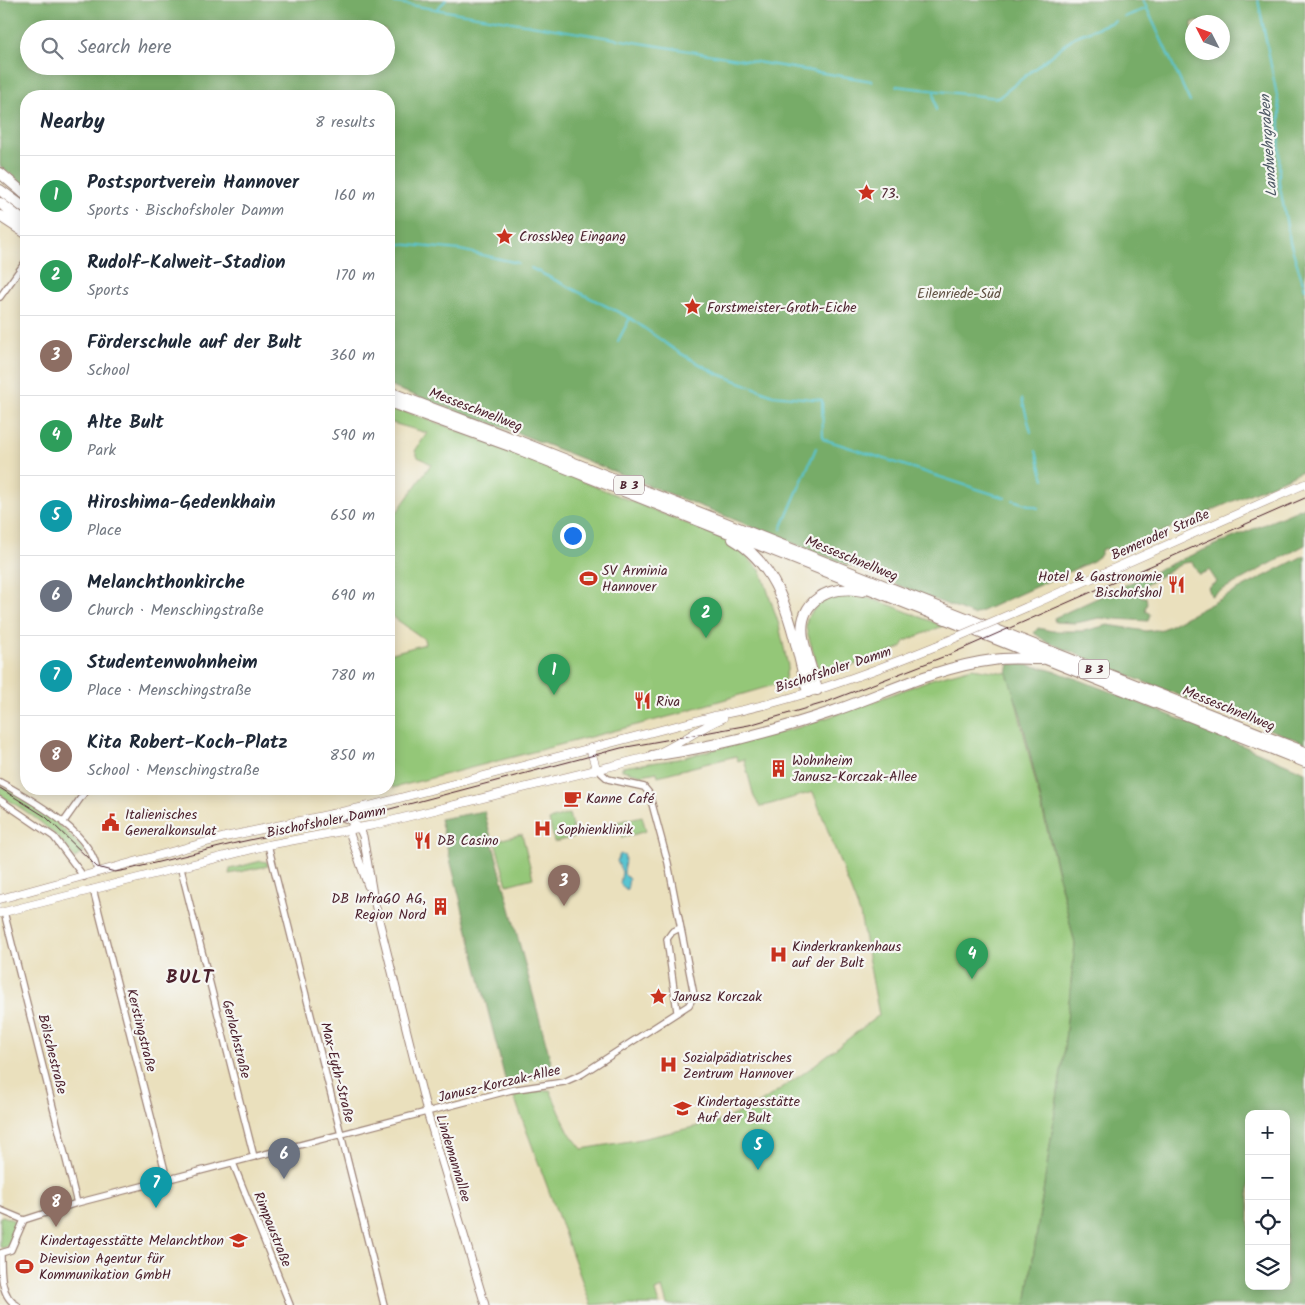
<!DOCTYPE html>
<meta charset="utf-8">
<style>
:root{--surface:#fff;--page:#f2f2f3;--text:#1f2937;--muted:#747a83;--line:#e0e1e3;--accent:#111827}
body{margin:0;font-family:Kalam,sans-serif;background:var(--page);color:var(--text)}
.controls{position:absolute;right:15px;bottom:15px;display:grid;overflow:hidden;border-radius:10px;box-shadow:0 2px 12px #0003}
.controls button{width:45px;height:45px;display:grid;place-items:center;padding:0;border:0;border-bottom:1px solid var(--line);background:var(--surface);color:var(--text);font:25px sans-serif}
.compass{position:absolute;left:1185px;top:15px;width:45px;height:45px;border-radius:50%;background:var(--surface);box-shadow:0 2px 12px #0003;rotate:312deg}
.you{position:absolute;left:572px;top:535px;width:18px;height:18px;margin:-12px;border:4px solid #fff;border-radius:50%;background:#1a73e8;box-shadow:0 0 0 8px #1a73e833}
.badge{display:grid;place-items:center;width:32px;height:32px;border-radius:50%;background:var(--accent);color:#fff;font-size:16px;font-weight:700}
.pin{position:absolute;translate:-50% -41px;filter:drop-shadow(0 1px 2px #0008)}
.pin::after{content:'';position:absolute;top:26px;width:18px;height:15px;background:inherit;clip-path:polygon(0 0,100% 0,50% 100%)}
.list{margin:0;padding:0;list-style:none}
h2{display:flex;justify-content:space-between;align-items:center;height:65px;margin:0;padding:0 20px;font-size:21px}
h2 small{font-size:16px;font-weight:400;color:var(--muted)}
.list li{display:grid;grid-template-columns:32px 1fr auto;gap:15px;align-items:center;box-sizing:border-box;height:80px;padding:0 20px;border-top:1px solid var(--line)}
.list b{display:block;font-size:19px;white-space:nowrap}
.list p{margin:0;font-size:16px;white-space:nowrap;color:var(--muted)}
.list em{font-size:16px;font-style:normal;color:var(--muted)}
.icon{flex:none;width:28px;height:28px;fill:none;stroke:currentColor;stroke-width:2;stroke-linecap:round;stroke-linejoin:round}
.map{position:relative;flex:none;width:1305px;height:1305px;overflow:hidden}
.search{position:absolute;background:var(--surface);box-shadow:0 2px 12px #0003;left:20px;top:20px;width:375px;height:55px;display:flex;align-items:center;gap:12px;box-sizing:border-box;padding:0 18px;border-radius:28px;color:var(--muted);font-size:19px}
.panel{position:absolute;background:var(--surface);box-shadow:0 2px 12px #0003;left:20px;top:90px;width:375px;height:705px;border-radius:20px}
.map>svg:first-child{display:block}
.green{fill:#94c778;stroke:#6f7352}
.forest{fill:#77ac68;stroke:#60664a;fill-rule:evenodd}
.water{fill:#59c5d1;stroke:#52727e}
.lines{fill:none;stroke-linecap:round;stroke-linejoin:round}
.stream{stroke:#59c5d1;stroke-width:2}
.minor-casing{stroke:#9a8074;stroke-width:8}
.tertiary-casing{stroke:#9a8074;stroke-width:9}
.secondary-casing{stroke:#9a8074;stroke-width:9}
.trunk-casing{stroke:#9a8074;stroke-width:12}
.minor{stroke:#fff;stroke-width:5.5}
.tertiary{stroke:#fff;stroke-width:7}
.secondary{stroke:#fff;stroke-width:8}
.trunk{stroke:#fff;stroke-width:10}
.tram{stroke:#4a1f2b;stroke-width:1}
.secondary-bridge-casing{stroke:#9a8074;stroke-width:9;stroke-linecap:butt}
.secondary-bridge{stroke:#fff;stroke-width:8}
.labels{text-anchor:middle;stroke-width:4.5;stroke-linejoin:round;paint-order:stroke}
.shield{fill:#f6f6f2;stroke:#7e6067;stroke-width:1}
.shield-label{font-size:12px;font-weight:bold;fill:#4a1f2b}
.poi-label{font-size:14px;fill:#4a1f2b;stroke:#f6f6f2;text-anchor:start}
.park-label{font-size:14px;fill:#605142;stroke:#f6f6f2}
.street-label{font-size:14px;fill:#4a1f2b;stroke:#f6f6f2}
.water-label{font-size:15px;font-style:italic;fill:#4f5965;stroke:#f6f6f2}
.district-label{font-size:19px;font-weight:bold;letter-spacing:1px;fill:#4a1f2b;stroke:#f6f6f2}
</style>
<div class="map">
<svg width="1305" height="1305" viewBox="0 0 1305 1305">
<rect width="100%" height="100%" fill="#f6f6f2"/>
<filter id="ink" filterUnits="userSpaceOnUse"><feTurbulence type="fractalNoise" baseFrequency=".02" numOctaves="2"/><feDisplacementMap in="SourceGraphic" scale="10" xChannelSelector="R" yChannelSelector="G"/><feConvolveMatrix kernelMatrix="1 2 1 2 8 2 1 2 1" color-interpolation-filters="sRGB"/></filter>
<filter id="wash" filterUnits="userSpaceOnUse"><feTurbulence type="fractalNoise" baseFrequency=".0096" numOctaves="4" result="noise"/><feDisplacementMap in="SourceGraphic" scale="20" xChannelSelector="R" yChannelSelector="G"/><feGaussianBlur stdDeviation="1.12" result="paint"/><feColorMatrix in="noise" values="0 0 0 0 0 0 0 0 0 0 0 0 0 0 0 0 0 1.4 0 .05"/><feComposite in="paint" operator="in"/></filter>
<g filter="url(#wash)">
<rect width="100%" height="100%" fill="#eae0bd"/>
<path class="green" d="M389 406 451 428 730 541 761 571 779 625 788 666 784 682 685 711 683 713 393 788 389 772V654L425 644 424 639 389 614V519L395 511 397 512 431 464 418 457 415 451 427 433 389 422Z
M849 592 890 605 943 626 905 641 902 647C875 658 849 670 819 671L806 628 807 619 821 599Z
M972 668 1007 673 1010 677 1075 944 1063 1059 1026 1305H667L662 1288 655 1291 659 1305H616L615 1303 591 1305 513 1094 550 1090 568 1131 582 1149 636 1140 721 1121 758 1104 804 1073 879 1015 860 914 813 792 760 807 754 797 744 759 738 761 736 756 658 776 657 772 642 775 622 770V767L678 759 800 727 872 702 932 679Z
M0 785 50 816 85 851 75 858C55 830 30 813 0 795Z
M569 814 575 837 554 842 549 820Z
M642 816 646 831 622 838 617 822Z
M522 834 533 878 507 885 495 841Z
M261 861 267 862 268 866 229 874 230 869Z
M3 1216 17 1222 19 1225 10 1245 3 1248 0 1247V1217Z"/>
<path class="forest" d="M0 0H1305V470L1111 554 1106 548 1101 550V555L1093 561 973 615 520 434 389 386V96H26V186L0 166ZM1192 22H1222V52H1192ZM29 29H386V66H29Z
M1305 507V545L1211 596 1208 587 1217 582 1209 570 1199 575 1192 562 1183 563 1139 589 1142 597H1146L1147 603 1145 610 1150 614 1148 621 1099 618 1076 623 1055 622 1054 618 1173 563Z
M1305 555V743L1139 680 1045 641 1034 633 1038 628 1052 631H1084L1108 625 1146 631 1163 629Z
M1009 664C1046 664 1078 680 1111 692 1177 717 1241 745 1305 772V1305H1026L1063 1059 1075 944 1021 716 1007 673ZM1249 1114H1286V1286H1249Z
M484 811 554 1073 507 1087 440 819Z"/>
<path class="water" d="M620 854 625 856 624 874 629 879 627 890 620 884 622 872 617 861Z"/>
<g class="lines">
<path class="stream" d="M379 0 872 81
M1143 0 1190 102
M1258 0 1280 111 1279 182 1290 242 1305 289
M437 9 446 0
M1124 17 1145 9
M896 86 998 98 1074 37 1115 21
M934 91 936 110
M389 243 460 250 518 263
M531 268 630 318 678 352 716 373 773 395 822 400 823 439 1005 498
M618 341 630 318
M1022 399 1031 432
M1036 451 1044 479
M1013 500 1038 508
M781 529 816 448"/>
</g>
</g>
<g filter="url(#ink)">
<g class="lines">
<defs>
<path id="minor" d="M0 297 26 261
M0 782C30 799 94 833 97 872
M0 800 54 837 84 877
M63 823 87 789
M268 845 384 1305
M181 869 254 1157
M93 889 167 1179
M4 912 77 1203
M677 1011 667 939 672 932 680 928
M233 1163 290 1305
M0 1210 24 1220
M24 1220 77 1203 511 1090 564 1082 582 1074 689 1005 694 995 668 863 649 793 644 787 608 779 596 768
M1 1253C1 1270 0 1297 17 1305
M1 1253 11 1250 24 1220"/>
<path id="tertiary" d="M363 807 353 821 350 834 368 886
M331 814C346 818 357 820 363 836L374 900 427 1112 485 1305"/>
<path id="secondary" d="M1027 607 1305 484
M590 748 596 768
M0 899 225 837 369 806 714 716C791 702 864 675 936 646
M0 913 268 845 374 825 652 756C678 746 698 728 723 718"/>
<path id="trunk" d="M0 173 26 195
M0 190 26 209
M0 203 26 223
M0 216 26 233
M389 392 516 440 1305 752
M389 402 513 447 1305 762
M733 539C786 570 793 637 808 692
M817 690C813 672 806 655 803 638 797 600 831 584 863 591
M652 756C714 747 775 731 834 711 886 693 937 667 993 660 1009 657 1026 659 1042 659"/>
</defs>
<use href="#minor" class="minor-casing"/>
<use href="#tertiary" class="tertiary-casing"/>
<use href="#secondary" class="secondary-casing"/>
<use href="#trunk" class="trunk-casing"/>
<use href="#minor" class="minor"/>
<use href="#tertiary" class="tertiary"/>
<use href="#secondary" class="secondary"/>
<use href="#trunk" class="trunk"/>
<path class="tram" d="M0 788 46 817 97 867 115 872 126 870 240 842 371 814 621 748 749 725 824 703 953 653 1305 498"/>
<defs>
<path id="secondary-bridge" d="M936 646 1027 607"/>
</defs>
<use href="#secondary-bridge" class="secondary-bridge-casing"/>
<use href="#secondary-bridge" class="secondary-bridge"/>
</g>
</g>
<defs>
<symbol id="sight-bare" viewBox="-9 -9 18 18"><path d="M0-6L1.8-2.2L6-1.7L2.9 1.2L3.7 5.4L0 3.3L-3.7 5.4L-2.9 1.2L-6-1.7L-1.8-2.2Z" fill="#c8321e" stroke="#f6f6f2" stroke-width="2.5" paint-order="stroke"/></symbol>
<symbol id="stadium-bare" viewBox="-9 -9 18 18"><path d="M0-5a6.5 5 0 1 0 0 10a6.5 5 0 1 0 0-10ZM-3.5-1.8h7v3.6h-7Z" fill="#c8321e" stroke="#f6f6f2" stroke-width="2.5" paint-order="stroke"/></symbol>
<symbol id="restaurant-bare" viewBox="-9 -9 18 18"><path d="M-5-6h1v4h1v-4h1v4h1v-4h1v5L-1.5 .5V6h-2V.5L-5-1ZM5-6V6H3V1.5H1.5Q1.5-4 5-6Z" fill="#c8321e" stroke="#f6f6f2" stroke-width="2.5" paint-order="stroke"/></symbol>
<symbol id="building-bare" viewBox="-9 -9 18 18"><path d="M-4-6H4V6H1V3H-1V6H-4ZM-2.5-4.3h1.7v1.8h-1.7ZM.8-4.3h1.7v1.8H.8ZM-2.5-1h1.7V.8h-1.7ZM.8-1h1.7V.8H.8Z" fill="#c8321e" stroke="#f6f6f2" stroke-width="2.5" paint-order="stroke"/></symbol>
<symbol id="cafe-bare" viewBox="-9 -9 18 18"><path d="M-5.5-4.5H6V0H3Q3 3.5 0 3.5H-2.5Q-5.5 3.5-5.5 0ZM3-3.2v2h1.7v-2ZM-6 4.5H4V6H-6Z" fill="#c8321e" stroke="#f6f6f2" stroke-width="2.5" paint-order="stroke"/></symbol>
<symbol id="civic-bare" viewBox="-9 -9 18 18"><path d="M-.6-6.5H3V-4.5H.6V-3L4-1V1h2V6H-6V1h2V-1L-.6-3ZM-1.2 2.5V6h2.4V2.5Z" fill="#c8321e" stroke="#f6f6f2" stroke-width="2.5" paint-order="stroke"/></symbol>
<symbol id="hospital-bare" viewBox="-9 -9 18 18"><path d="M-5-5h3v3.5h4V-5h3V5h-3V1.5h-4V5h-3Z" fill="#c8321e" stroke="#f6f6f2" stroke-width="2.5" paint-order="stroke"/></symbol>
<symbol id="school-bare" viewBox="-9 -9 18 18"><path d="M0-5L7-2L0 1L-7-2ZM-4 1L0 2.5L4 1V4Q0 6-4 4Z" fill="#c8321e" stroke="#f6f6f2" stroke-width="2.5" paint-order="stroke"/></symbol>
</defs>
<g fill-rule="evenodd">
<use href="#sight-bare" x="854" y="180" width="25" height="25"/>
<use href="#sight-bare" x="492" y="224" width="25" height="25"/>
<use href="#sight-bare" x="680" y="294" width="25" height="25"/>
<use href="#stadium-bare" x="576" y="566" width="25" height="25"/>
<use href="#restaurant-bare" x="1164" y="572" width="25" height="25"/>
<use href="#restaurant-bare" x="630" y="688" width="25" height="25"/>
<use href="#building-bare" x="766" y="756" width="25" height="25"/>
<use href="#cafe-bare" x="560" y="786" width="25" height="25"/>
<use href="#civic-bare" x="98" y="810" width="25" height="25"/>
<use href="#hospital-bare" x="530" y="816" width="25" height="25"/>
<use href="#restaurant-bare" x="410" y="828" width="25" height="25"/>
<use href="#building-bare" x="428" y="894" width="25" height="25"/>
<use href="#hospital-bare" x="766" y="942" width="25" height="25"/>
<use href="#sight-bare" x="646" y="984" width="25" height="25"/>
<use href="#hospital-bare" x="656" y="1052" width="25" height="25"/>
<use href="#school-bare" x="670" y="1096" width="25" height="25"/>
<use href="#school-bare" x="226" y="1228" width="25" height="25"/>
<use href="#stadium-bare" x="12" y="1254" width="25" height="25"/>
</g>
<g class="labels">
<g class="shield">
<rect x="614" y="475.5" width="30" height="19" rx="4"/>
<rect x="1079" y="659.5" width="30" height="19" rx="4"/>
</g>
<g class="shield-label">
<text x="629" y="489">B 3</text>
<text x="1094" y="673">B 3</text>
</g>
<g class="poi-label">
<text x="881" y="198">73.</text>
<text x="519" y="241">CrossWeg Eingang</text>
<text x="707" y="312">Forstmeister-Groth-Eiche</text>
<text x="602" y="575">SV Arminia<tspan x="602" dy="16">Hannover</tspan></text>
<text x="1162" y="581" text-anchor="end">Hotel &amp; Gastronomie<tspan x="1162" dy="16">Bischofshol</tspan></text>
<text x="656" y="706">Riva</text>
<text x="792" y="765">Wohnheim<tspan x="792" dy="16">Janusz-Korczak-Allee</tspan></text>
<text x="586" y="803">Kanne Café</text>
<text x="125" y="819">Italienisches<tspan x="125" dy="16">Generalkonsulat</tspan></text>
<text x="557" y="834">Sophienklinik</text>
<text x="437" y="845">DB Casino</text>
<text x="426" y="903" text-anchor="end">DB InfraGO AG,<tspan x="426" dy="16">Region Nord</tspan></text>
<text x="792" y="951">Kinderkrankenhaus<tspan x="792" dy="16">auf der Bult</tspan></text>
<text x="672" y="1001">Janusz Korczak</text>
<text x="683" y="1062">Sozialpädiatrisches<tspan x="683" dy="16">Zentrum Hannover</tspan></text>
<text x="697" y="1106">Kindertagesstätte<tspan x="697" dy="16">Auf der Bult</tspan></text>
<text x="224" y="1245" text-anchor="end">Kindertagesstätte Melanchthon</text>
<text x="39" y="1263">Dievision Agentur für<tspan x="39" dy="16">Kommunikation GmbH</tspan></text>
</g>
<g class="park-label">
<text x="959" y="298">Eilenriede-Süd</text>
</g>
<g class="street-label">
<text transform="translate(476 409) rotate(21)" y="5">Messeschnellweg</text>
<text transform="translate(1160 534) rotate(-24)" y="5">Bemeroder Straße</text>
<text transform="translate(852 558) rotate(22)" y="5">Messeschnellweg</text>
<text transform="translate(833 669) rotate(-18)" y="5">Bischofsholer Damm</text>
<text transform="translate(1229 708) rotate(22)" y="5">Messeschnellweg</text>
<text transform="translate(326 821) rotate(-11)" y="5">Bischofsholer Damm</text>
<text transform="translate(142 1030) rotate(76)" y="5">Kerstingstraße</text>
<text transform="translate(237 1039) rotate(76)" y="5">Gerlachstraße</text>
<text transform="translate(53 1054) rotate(76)" y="5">Bölschestraße</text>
<text transform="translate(338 1072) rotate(76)" y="5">Max-Eyth-Straße</text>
<text transform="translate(499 1083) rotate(-13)" y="5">Janusz-Korczak-Allee</text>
<text transform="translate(454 1158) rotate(73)" y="5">Lindemannallee</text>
<text transform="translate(273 1229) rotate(68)" y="5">Rimpaustraße</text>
</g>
<g class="water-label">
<text transform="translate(1268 146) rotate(-94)" y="5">Landwehrgraben</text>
</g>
<g class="district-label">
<text x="190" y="983">BULT</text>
</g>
</g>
</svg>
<div class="controls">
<button>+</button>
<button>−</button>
<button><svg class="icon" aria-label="locate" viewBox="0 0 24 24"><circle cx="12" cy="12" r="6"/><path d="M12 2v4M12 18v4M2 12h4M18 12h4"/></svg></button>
<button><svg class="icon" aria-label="layers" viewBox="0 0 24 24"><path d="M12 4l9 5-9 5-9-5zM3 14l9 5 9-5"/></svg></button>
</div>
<svg class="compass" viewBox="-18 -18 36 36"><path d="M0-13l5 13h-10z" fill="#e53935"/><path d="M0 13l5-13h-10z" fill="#747a83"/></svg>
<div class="you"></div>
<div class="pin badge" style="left:554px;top:695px;background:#2e9e5b">1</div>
<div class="pin badge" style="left:706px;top:638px;background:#2e9e5b">2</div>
<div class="pin badge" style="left:564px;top:906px;background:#8d6e63">3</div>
<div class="pin badge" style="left:972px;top:979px;background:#2e9e5b">4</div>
<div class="pin badge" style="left:758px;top:1170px;background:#0f9aa8">5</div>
<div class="pin badge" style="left:284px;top:1179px;background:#6b7280">6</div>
<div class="pin badge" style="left:156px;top:1208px;background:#0f9aa8">7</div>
<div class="pin badge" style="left:56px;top:1227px;background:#8d6e63">8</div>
<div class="search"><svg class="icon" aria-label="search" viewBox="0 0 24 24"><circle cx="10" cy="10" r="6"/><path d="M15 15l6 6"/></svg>Search here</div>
<section class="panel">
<h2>Nearby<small>8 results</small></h2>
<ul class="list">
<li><span class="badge" style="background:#2e9e5b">1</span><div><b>Postsportverein Hannover</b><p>Sports · Bischofsholer Damm</p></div><em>160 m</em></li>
<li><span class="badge" style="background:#2e9e5b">2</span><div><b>Rudolf-Kalweit-Stadion</b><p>Sports</p></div><em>170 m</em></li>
<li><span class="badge" style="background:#8d6e63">3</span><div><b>Förderschule auf der Bult</b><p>School</p></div><em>360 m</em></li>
<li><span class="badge" style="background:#2e9e5b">4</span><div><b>Alte Bult</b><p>Park</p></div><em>590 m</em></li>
<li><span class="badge" style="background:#0f9aa8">5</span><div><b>Hiroshima-Gedenkhain</b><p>Place</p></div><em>650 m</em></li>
<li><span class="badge" style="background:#6b7280">6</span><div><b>Melanchthonkirche</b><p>Church · Menschingstraße</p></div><em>690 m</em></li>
<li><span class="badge" style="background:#0f9aa8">7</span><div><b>Studentenwohnheim</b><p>Place · Menschingstraße</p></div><em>780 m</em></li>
<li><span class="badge" style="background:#8d6e63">8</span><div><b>Kita Robert-Koch-Platz</b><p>School · Menschingstraße</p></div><em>850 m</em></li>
</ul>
</section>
</div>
